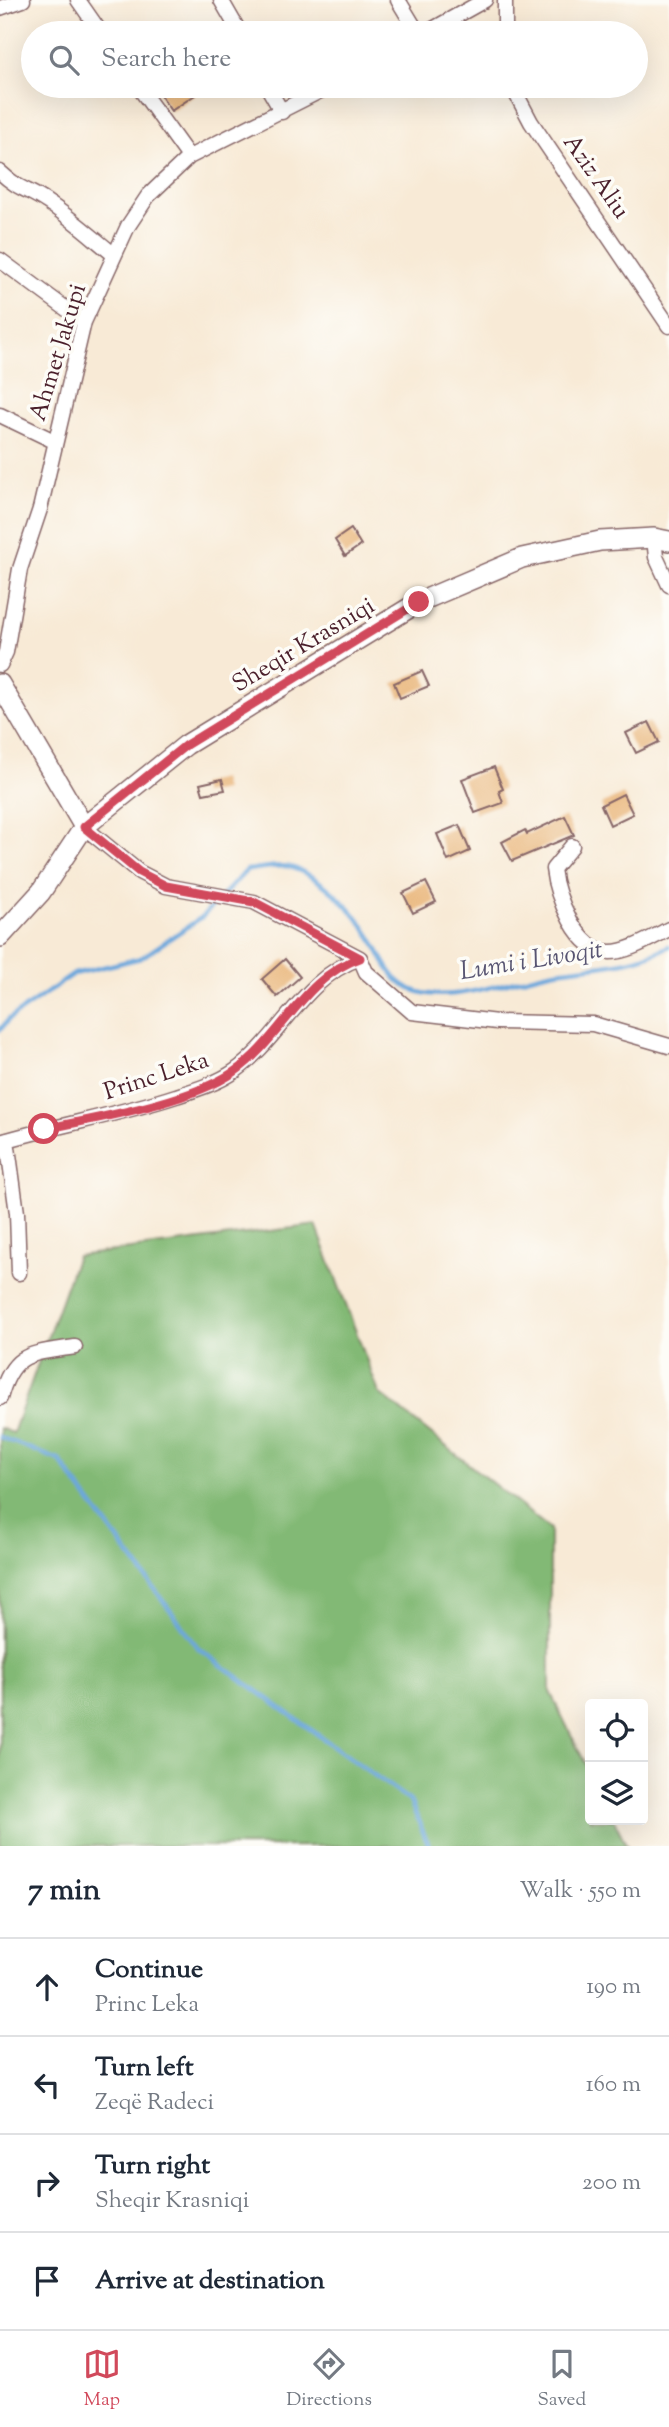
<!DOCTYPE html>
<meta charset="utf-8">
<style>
:root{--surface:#fff;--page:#f2f2f3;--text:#1f2937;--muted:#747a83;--line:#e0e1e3;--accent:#d1495b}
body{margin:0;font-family:"Sorts Mill Goudy",serif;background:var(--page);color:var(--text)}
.controls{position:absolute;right:21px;bottom:21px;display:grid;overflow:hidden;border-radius:7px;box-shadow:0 7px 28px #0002}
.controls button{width:63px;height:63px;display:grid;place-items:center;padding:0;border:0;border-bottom:2px solid var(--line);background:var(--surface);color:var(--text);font:35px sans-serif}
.stop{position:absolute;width:21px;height:21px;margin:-16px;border:5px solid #d1495b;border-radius:50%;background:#fff}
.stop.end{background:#d1495b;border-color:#fff;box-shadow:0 2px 7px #0008}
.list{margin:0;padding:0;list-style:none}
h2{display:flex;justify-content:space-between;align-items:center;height:91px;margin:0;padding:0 28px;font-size:30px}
h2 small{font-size:23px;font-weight:400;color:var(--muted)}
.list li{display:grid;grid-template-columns:46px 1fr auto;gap:21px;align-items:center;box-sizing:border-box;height:98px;padding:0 28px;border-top:2px solid var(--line)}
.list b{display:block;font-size:26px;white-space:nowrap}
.list p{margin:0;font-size:23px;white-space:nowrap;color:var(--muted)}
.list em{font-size:23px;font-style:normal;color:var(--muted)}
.icon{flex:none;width:38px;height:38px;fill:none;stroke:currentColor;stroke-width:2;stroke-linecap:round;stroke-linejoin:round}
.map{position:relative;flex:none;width:669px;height:1846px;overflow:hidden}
.search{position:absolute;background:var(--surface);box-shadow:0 7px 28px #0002;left:21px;right:21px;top:21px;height:77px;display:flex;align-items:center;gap:18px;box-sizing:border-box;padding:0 24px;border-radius:38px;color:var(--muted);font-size:26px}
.sheet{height:483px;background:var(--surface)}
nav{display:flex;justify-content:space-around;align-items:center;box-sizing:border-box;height:98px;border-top:2px solid var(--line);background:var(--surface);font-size:19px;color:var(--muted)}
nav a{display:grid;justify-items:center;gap:4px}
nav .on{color:var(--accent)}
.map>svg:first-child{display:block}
.forest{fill:#82b975;stroke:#666c50;stroke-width:2}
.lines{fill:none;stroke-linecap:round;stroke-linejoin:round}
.stream{stroke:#6ca7dc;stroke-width:4.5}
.building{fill:#e9b67a}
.street-casing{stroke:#876667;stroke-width:17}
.secondary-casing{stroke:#876667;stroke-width:22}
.street{stroke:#fff;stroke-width:14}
.secondary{stroke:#fff;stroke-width:19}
.route{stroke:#d1495b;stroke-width:9}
.labels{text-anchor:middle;stroke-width:7;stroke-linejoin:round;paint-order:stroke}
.street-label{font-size:24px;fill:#4a1f2b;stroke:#fdfcf7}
.water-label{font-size:26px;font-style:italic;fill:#585572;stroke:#fdfcf7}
</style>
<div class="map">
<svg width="669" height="1846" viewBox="0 0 669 1846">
<rect width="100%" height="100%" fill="#fdfcf7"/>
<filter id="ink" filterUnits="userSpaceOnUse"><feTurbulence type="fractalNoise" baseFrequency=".0143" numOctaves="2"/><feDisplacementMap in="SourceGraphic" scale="14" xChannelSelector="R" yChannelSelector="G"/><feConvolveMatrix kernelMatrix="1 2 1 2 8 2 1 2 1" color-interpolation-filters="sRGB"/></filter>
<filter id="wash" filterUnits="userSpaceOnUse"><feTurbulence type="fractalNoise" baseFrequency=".00686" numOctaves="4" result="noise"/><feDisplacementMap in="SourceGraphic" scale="28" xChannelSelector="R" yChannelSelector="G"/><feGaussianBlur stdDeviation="1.57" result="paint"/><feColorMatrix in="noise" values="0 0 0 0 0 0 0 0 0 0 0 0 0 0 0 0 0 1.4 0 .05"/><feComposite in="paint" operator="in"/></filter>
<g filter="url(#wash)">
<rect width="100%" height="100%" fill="#f8ead6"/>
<path class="forest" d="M316 1225 379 1393 550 1529V1692L590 1773V1820H614L627 1846H0V1428L13 1433 77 1256Z"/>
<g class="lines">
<path class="stream" d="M0 1030 9 1019 74 974 141 958 202 917 247 870C260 869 278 864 290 867 323 877 355 911 372 939 380 953 388 973 401 983 438 1013 516 977 556 971 595 965 633 966 669 946
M0 1437 59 1460 199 1649 410 1801 429 1846"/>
</g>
<g id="blocks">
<path class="building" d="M170 86H190L195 95 171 111 159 93Z
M351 529 361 545 345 556 335 540Z
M422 671 429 686 400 698 394 683Z
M649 722 659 742 636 753 626 733Z
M494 767 503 789 499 791 503 803 475 813 462 779Z
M222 779 225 790 203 794 200 784Z
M623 794 633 814 610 825 601 805Z
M565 816 574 835 512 861 502 842 525 830 527 834Z
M459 825 470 851 448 861 437 834Z
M426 882 436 902 413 913 403 893Z
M285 959 300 977 277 997 262 979Z"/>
</g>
</g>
<g filter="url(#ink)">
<use href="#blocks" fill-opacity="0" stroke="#876667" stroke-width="2"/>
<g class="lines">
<defs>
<path id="street" d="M78 0 101 33
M221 0 240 33
M398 0 418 33
M505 0V33
M0 8 23 0
M426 33 485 0
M138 86 189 157
M267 86 282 112
M512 86 531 122 669 326
M0 172C19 190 28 189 47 202 70 217 91 236 113 254
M0 260 84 322
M0 415 54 441
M654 538 656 557 669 585
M0 665 6 652 20 569 40 509 84 322 128 226 148 196 189 157 330 86
M84 827 139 872 166 886 254 902 360 958 366 972 412 1012 497 1022 593 1024 669 1046
M572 846 553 869C555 887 561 903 570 920 598 971 626 951 669 929
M7 1140 17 1213 19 1273
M0 1142C58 1125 118 1115 176 1096 195 1090 218 1083 235 1071 280 1039 304 977 360 958
M0 1398C13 1350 32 1354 75 1347"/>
<path id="secondary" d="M0 684 84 827
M0 937 41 892 84 827 186 745 419 602 522 558 600 541 654 538 669 541"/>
</defs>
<use href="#street" class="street-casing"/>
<use href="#secondary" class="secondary-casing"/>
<use href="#street" class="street"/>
<use href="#secondary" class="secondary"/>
</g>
</g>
<g class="lines" filter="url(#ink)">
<path class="route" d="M44 1129C97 1118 189 1103 234 1072 281 1040 303 977 360 958L254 902 166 886 139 872 84 827 186 745 419 602"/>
</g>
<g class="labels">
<g class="street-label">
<text transform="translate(597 176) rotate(55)" y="8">Aziz Aliu</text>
<text transform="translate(57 352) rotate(-73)" y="8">Ahmet Jakupi</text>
<text transform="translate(303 644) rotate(-31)" y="8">Sheqir Krasniqi</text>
<text transform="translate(156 1075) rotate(-18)" y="8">Princ Leka</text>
</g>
<g class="water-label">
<text transform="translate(531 959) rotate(-9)" y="9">Lumi i Livoqit</text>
</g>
</g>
</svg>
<div class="controls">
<button><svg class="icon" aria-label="locate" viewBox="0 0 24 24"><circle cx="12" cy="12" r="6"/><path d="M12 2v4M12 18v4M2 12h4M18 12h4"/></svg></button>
<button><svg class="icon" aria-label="layers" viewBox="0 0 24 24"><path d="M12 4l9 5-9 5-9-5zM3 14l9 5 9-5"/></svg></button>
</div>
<div class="stop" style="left:44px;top:1129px"></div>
<div class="stop end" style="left:419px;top:602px"></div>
<div class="search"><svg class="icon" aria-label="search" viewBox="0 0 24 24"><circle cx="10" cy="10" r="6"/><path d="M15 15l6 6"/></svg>Search here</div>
</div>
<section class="sheet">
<h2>7 min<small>Walk · 550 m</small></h2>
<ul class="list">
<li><svg class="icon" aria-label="ahead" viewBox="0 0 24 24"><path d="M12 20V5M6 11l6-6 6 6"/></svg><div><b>Continue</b><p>Princ Leka</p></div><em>190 m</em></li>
<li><svg class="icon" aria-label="left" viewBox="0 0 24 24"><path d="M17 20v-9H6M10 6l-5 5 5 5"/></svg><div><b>Turn left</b><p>Zeqë Radeci</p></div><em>160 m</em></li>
<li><svg class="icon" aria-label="right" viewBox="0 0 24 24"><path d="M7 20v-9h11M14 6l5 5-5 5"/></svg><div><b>Turn right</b><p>Sheqir Krasniqi</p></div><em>200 m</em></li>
<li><svg class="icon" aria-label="arrive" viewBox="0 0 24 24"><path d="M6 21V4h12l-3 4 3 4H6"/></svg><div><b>Arrive at destination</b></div></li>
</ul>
</section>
<nav>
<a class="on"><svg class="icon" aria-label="map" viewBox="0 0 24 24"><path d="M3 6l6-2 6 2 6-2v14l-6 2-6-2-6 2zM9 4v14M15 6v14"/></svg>Map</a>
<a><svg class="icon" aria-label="directions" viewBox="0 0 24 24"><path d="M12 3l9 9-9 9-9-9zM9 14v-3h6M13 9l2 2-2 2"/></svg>Directions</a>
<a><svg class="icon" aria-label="saved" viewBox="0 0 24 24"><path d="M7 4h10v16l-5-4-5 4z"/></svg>Saved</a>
</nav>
